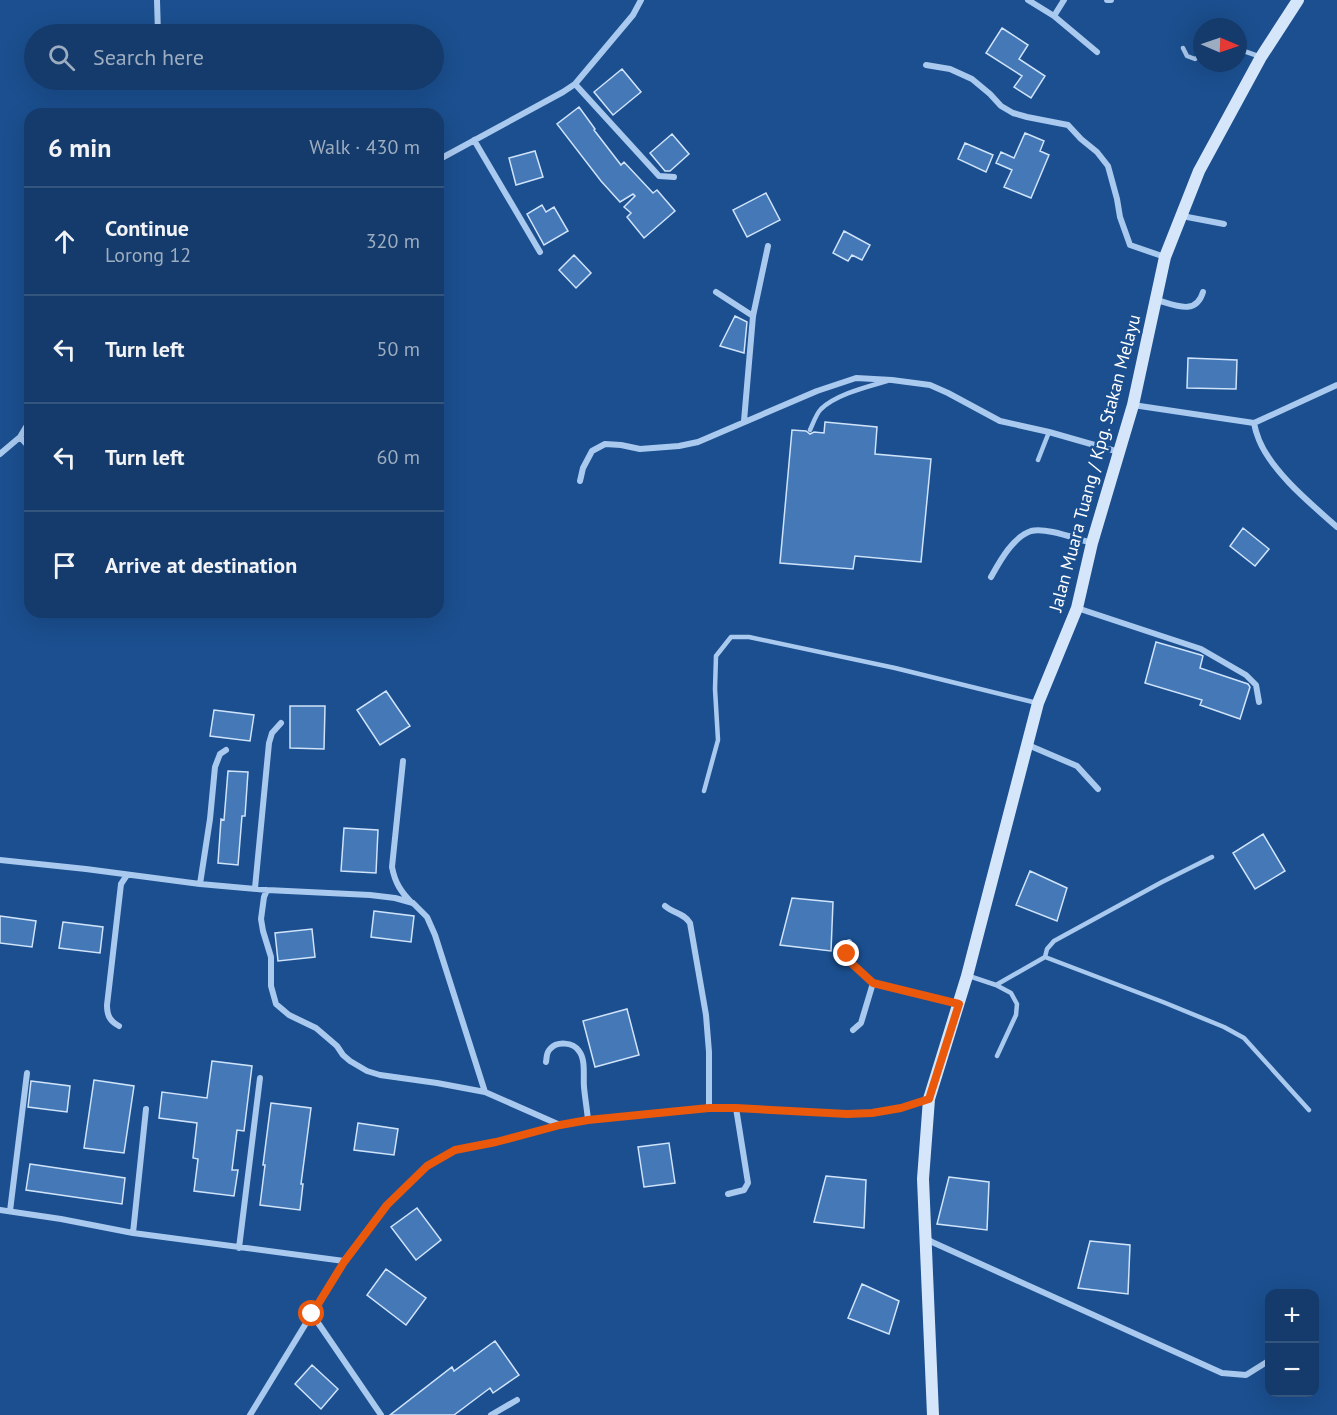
<!DOCTYPE html>
<meta charset="utf-8">
<style>
:root{--surface:#143b6b;--page:#214673;--text:#f1f3f6;--muted:#9dadc1;--line:#33557e}
body{margin:0;font-family:"PT Sans",sans-serif;background:var(--page);color:var(--text)}
.controls{position:absolute;right:18px;bottom:18px;display:grid;overflow:hidden;border-radius:12px;box-shadow:0 6px 24px #0002}
.controls button{width:54px;height:54px;display:grid;place-items:center;padding:0;border:0;border-bottom:2px solid var(--line);background:var(--surface);color:var(--text);font:30px sans-serif}
.compass{position:absolute;left:1193px;top:18px;width:54px;height:54px;border-radius:50%;background:var(--surface);box-shadow:0 6px 24px #0002;rotate:92deg}
.stop{position:absolute;width:18px;height:18px;margin:-14px;border:4px solid #ea580c;border-radius:50%;background:#fff}
.stop.end{background:#ea580c;border-color:#fff;box-shadow:0 2px 6px #0008}
.list{margin:0;padding:0;list-style:none}
h2{display:flex;justify-content:space-between;align-items:center;height:78px;margin:0;padding:0 24px;font-size:26px}
h2 small{font-size:20px;font-weight:400;color:var(--muted)}
.list li{display:grid;grid-template-columns:39px 1fr auto;gap:18px;align-items:center;box-sizing:border-box;height:108px;padding:0 24px;border-top:2px solid var(--line)}
.list b{display:block;font-size:22px;white-space:nowrap}
.list p{margin:0;font-size:20px;white-space:nowrap;color:var(--muted)}
.list em{font-size:20px;font-style:normal;color:var(--muted)}
.icon{flex:none;width:33px;height:33px;fill:none;stroke:currentColor;stroke-width:2;stroke-linecap:round;stroke-linejoin:round}
.map{position:relative;flex:none;width:1337px;height:1415px;overflow:hidden}
.search{position:absolute;background:var(--surface);box-shadow:0 6px 24px #0002;left:24px;top:24px;width:420px;height:66px;display:flex;align-items:center;gap:15px;box-sizing:border-box;padding:0 21px;border-radius:33px;color:var(--muted);font-size:22px}
.panel{position:absolute;background:var(--surface);box-shadow:0 6px 24px #0002;left:24px;top:108px;width:420px;height:510px;border-radius:18px}
.map>svg:first-child{display:block}
.building{fill:#4478b7;stroke:#cfe3fa;stroke-width:1.5}
.lines{fill:none;stroke-linecap:round;stroke-linejoin:round}
.service{stroke:#a9c9ee;stroke-width:4.5}
.minor{stroke:#a9c9ee;stroke-width:6}
.secondary{stroke:#d6e6fa;stroke-width:12}
.route{stroke:#ea580c;stroke-width:8}
.labels{text-anchor:middle;stroke-width:5;stroke-linejoin:round;paint-order:stroke}
.street-label{font-size:18px;fill:#fff;stroke:#1b4f8f}
</style>
<div class="map">
<svg width="1337" height="1415" viewBox="0 0 1337 1415">
<rect width="100%" height="100%" fill="#1b4f8f"/>
<path class="building" d="M1002 28 1028 45 1019 59 1045 76 1031 98 1014 87 1022 76 986 53Z
M622 69 641 92 613 115 594 92Z
M579 107 595 129 594 130 621 165 624 162 653 193 657 190 675 211 644 238 627 217 631 213 624 207 635 196 633 194 620 202 601 181 557 124Z
M1025 133 1044 141 1040 151 1049 155 1031 198 1004 187 1012 170 996 163 1001 152 1014 158Z
M672 134 689 154 670 171H665L650 153Z
M965 143 993 155 986 172 958 159Z
M535 151 543 177 516 185 509 158Z
M766 193 780 220 747 237 733 210Z
M542 205 546 212 554 207 568 231 544 245 527 214Z
M844 231 870 245 862 260 852 255 848 261 833 253Z
M574 255 591 273 576 288 559 270Z
M735 316 747 322 744 353 720 346Z
M1188 358 1237 360 1236 389 1187 388Z
M825 422 877 427 875 454 931 459 921 562 855 556 853 569 780 563 792 430 806 431 810 434 814 432 824 433Z
M1243 528 1269 549 1255 566 1230 546Z
M1156 642 1201 655 1203 656 1200 668 1248 684 1250 687 1240 719 1200 705 1202 700 1145 683Z
M386 691 410 726 380 745 357 710Z
M290 706H325L324 749 290 748Z
M214 710 254 715 250 741 210 736Z
M228 771 248 772 245 816H242L238 865 218 863 221 819 224 820Z
M344 828 378 830 376 873 341 871Z
M1263 834 1285 871 1255 889 1233 853Z
M1030 871 1067 888 1057 921 1016 905Z
M792 898 833 902 831 951 780 945Z
M374 911 414 916 411 942 371 937Z
M0 916 36 921 32 947 0 943Z
M63 922 103 927 100 953 59 948Z
M312 929 315 957 278 961 275 933Z
M627 1009 639 1055 595 1067 583 1021Z
M212 1061 252 1066 244 1131 237 1130 232 1170H238L234 1196 194 1191 198 1159 193 1158 197 1123 159 1118 162 1092 207 1098Z
M94 1080 134 1086 124 1153 84 1148Z
M31 1081 70 1086 67 1112 28 1107Z
M271 1103 311 1108 301 1184H303L300 1210 260 1205 265 1165H263Z
M358 1123 398 1129 394 1155 354 1150Z
M669 1143 675 1183 644 1187 638 1147Z
M30 1164 125 1178 122 1204 26 1190Z
M826 1176 866 1180 864 1228 814 1222Z
M949 1177 989 1182 987 1230 937 1224Z
M417 1208 441 1240 416 1260 391 1227Z
M1090 1241 1130 1245 1128 1294 1078 1288Z
M386 1269 426 1298 406 1325 367 1295Z
M862 1284 899 1301 889 1334 848 1318Z
M495 1341 519 1375 493 1393 490 1388 454 1415H390L452 1367 454 1371Z
M312 1365 338 1389 321 1409 295 1384Z"/>
<g class="lines">
<path class="service" d="M1183 48 1187 56 1195 59 1202 54
M1238 49 1261 57
M810 430C813 424 816 414 821 409 837 394 867 387 887 381
M1038 460 1049 432
M704 791 718 740 715 689 716 656 731 637H749L895 668 1037 703
M1045 957 1163 1002 1224 1027 1244 1038 1309 1110
M969 976 996 985 1045 957 1047 949 1054 941 1162 882 1212 857
M996 985 1011 993 1017 1004 1016 1015 997 1056"/>
<path class="minor" d="M157 0 158 34
M1028 0 1054 16 1097 52
M1107 0H1111
M1054 16 1064 0
M926 65 950 69 972 79 990 94 1001 106 1013 113 1027 117 1068 125 1081 139 1097 152 1108 166 1117 199 1120 217 1130 245 1165 257
M575 84 659 176 674 177
M474 140 540 252
M438 160 563 92 575 84 633 15 641 0
M1182 216 1224 224
M716 292 753 316
M1157 300C1175 305 1196 316 1203 292
M1133 405 1254 423 1337 385
M744 421 753 316 768 246
M1254 423C1255 429 1257 435 1259 440 1272 472 1311 504 1337 527
M20 437 30 448
M0 454 20 437 26 427 30 424
M580 481 583 468 592 451 605 444 621 445 640 449 679 446 698 442 817 391 856 378 892 380 930 385 948 393 1000 421 1049 432 1119 452
M991 577C1000 561 1013 537 1031 531 1046 527 1076 539 1092 543
M1077 608 1201 649 1246 675 1256 685 1259 702
M1028 745 1077 766 1098 789
M403 761 392 867C395 883 401 892 412 903
M0 860 86 869 200 884 267 890 370 895 395 898 413 903 427 917 435 935 485 1092
M200 884 210 819 215 767 220 754 226 750
M255 888 269 743 272 733 281 723
M267 890 264 897 261 919 263 931 271 957V986L276 1004 289 1015 316 1028 337 1046 343 1055 350 1061 367 1071 380 1075 437 1083 485 1092 560 1125
M665 906C673 913 684 913 690 923L706 1015 709 1052V1108
M849 942 847 954 848 960 873 983 959 1004
M119 1026C110 1021 107 1016 107 1005L121 884 127 875
M853 1030 861 1023 873 983
M546 1062C547 1057 546 1053 550 1049 557 1041 573 1042 579 1051 586 1060 583 1076 584 1087 585 1098 587 1109 588 1120
M728 1194 744 1190 748 1183 736 1108
M0 1210 61 1219 133 1233 344 1261
M10 1211 27 1073
M133 1233 146 1109
M926 1238 932 1242 1222 1373 1246 1375 1270 1360
M239 1248 260 1078
M312 1314 381 1415
M250 1415 344 1261 387 1205 427 1166 455 1150 496 1142 560 1125 588 1120 709 1108H736L847 1114 872 1113 901 1108 929 1099
M491 1415 517 1400"/>
<path class="secondary" d="M933 1415 923 1179 929 1099 967 976 1038 703 1077 608 1092 543 1133 405 1165 257 1199 171 1261 57 1298 0"/>
</g>
<g class="lines">
<path class="route" d="M312 1314 344 1262 387 1205 427 1166 455 1150 496 1142 560 1125 588 1120 709 1108H736L847 1114 872 1113 901 1108 929 1099 959 1004 873 983 848 960 847 954"/>
</g>
<g class="labels">
<g class="street-label">
<text transform="translate(1095 463) rotate(-75)" y="6">Jalan Muara Tuang / Kpg. Stakan Melayu</text>
</g>
</g>
</svg>
<div class="controls">
<button>+</button>
<button>−</button>
</div>
<svg class="compass" viewBox="-18 -18 36 36"><path d="M0-13l5 13h-10z" fill="#e53935"/><path d="M0 13l5-13h-10z" fill="#9dadc1"/></svg>
<div class="stop" style="left:312px;top:1314px"></div>
<div class="stop end" style="left:847px;top:954px"></div>
<div class="search"><svg class="icon" aria-label="search" viewBox="0 0 24 24"><circle cx="10" cy="10" r="6"/><path d="M15 15l6 6"/></svg>Search here</div>
<section class="panel">
<h2>6 min<small>Walk · 430 m</small></h2>
<ul class="list">
<li><svg class="icon" aria-label="ahead" viewBox="0 0 24 24"><path d="M12 20V5M6 11l6-6 6 6"/></svg><div><b>Continue</b><p>Lorong 12</p></div><em>320 m</em></li>
<li><svg class="icon" aria-label="left" viewBox="0 0 24 24"><path d="M17 20v-9H6M10 6l-5 5 5 5"/></svg><div><b>Turn left</b></div><em>50 m</em></li>
<li><svg class="icon" aria-label="left" viewBox="0 0 24 24"><path d="M17 20v-9H6M10 6l-5 5 5 5"/></svg><div><b>Turn left</b></div><em>60 m</em></li>
<li><svg class="icon" aria-label="arrive" viewBox="0 0 24 24"><path d="M6 21V4h12l-3 4 3 4H6"/></svg><div><b>Arrive at destination</b></div></li>
</ul>
</section>
</div>
